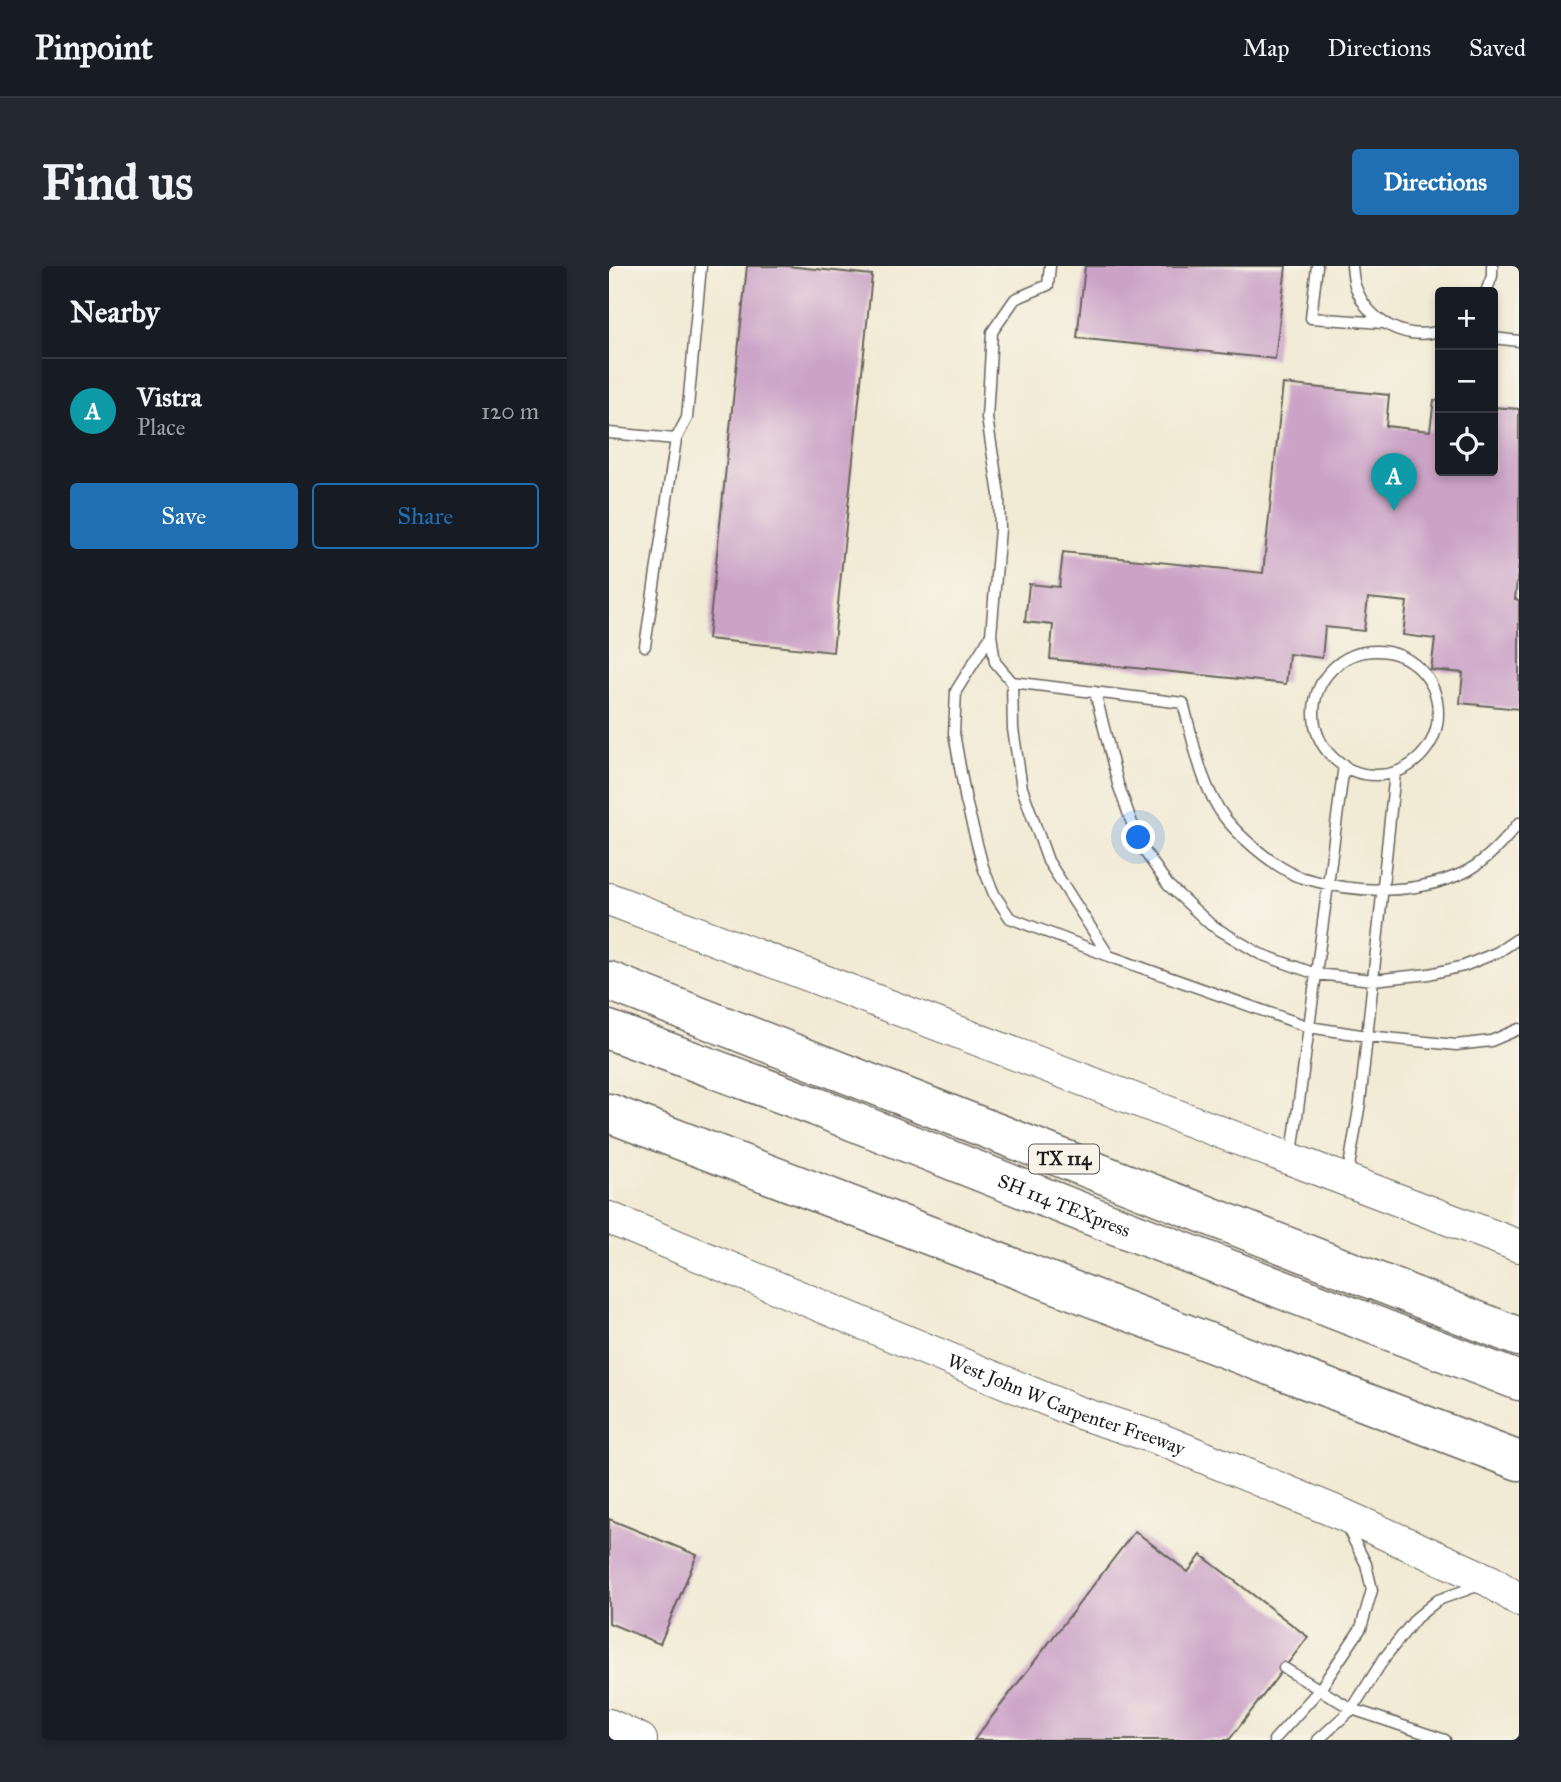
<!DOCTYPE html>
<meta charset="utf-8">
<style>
:root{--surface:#171b24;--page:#242831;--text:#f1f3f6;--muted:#9ea1a6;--line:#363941;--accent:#1f6fb2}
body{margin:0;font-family:"IM FELL Great Primer",serif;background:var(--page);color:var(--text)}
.controls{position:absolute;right:21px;top:21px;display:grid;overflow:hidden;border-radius:7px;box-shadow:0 4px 10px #0003}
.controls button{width:63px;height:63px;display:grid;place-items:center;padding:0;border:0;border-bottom:2px solid var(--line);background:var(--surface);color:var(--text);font:35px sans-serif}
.you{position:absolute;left:530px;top:572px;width:24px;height:24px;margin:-18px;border:5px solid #fff;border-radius:50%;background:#1a73e8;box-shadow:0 0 0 10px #1a73e833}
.badge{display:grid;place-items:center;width:46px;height:46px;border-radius:50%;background:var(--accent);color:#fff;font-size:23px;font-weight:700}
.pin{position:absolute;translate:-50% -58px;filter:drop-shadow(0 2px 4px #0008)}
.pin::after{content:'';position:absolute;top:37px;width:24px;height:21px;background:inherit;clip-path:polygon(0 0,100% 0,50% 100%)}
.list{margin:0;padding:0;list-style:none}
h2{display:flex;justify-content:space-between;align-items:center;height:91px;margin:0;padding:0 28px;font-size:30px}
h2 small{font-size:23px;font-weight:400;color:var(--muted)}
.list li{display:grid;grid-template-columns:46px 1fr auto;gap:21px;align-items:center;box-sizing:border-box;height:105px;padding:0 28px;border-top:2px solid var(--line)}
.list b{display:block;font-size:26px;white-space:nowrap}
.list p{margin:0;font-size:23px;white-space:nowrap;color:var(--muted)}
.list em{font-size:23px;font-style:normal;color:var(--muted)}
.actions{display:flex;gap:14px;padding:21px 28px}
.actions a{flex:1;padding:16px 0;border:2px solid var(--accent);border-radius:7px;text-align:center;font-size:24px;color:var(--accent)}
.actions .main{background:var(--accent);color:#fff}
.icon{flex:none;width:38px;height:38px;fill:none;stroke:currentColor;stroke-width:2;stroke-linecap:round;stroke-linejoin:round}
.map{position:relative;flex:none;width:910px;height:1474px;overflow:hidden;border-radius:7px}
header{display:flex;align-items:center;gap:42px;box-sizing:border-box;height:98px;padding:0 35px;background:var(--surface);border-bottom:2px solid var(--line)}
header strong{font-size:33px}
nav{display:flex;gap:38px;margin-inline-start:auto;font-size:24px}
.intro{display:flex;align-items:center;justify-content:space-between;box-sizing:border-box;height:168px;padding:0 42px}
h1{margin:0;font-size:49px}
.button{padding:18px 32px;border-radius:7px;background:var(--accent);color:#fff;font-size:24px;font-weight:700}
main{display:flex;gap:42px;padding:0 42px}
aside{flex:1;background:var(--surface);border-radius:7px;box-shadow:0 4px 10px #0003}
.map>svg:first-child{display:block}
.building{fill:#cba3c7}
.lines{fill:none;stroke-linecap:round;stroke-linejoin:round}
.lane-casing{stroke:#67645c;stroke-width:13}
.secondary-casing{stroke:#67645c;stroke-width:34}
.highway-casing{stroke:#67645c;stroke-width:41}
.lane{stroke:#fff;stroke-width:10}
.secondary{stroke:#fff;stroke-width:32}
.highway{stroke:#fff;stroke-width:38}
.labels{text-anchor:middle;stroke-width:5;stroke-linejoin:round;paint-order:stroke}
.shield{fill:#f7f3e8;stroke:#5e5c59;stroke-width:2}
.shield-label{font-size:18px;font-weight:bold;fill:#1c1c1c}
.street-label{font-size:19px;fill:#1c1c1c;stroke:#f7f3e8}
</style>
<header>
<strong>Pinpoint</strong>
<nav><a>Map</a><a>Directions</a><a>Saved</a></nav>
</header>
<div class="intro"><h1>Find us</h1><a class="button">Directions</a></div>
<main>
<aside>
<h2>Nearby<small></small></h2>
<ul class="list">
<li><span class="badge" style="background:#0f9aa8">A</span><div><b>Vistra</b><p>Place</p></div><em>120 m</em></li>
</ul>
<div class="actions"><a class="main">Save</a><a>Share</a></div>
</aside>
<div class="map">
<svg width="910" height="1474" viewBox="0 0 910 1474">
<rect width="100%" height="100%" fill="#f7f3e8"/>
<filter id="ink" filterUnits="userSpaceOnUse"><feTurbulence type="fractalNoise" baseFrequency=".0143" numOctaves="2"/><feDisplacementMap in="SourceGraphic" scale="14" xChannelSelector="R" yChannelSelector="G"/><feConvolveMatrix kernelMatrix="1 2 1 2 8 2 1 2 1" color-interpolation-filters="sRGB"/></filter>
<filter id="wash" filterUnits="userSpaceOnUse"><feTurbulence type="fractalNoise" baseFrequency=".00686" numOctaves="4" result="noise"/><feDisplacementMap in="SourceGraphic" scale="28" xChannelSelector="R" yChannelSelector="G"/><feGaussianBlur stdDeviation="1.57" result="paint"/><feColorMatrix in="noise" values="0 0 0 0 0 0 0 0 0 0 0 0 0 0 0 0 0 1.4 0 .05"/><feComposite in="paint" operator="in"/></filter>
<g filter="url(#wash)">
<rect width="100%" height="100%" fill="#f1ead4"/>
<g id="blocks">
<path class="building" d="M138 0H178L263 9 224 386 99 373Z
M476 0H677L666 93 468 72Z
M674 118 780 129 777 160 821 165 825 134 831 135V205H884V141L910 143V296L906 333 910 334V443L851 437 854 407 822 404 826 373 794 369 798 336 759 332 755 365 716 361 713 392 680 388 677 418 441 393 444 359 416 356 420 318 450 321 454 286 654 307Z
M0 1253 88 1289 51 1378 0 1357Z
M526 1265 579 1306 592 1289 699 1371 620 1474H365Z"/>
</g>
</g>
<g filter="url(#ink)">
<use href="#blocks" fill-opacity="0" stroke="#67645c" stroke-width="2"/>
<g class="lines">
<defs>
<path id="lane" d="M441 0 439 19 406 33 383 66 378 152 390 229 391 263 382 369 386 396 403 416 574 437C585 476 591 519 616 552 632 572 659 595 682 607 687 611 695 612 702 614 750 628 808 628 854 607 874 598 896 574 910 557
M708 0 702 52 774 57
M743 0C744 7 744 15 747 22 760 56 796 75 831 65
M877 26 883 10V0
M884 72 910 75
M0 167 67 173 36 380
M67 173 78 152 92 0
M382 369 347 425 345 467 357 535 374 601 385 628 401 652 500 690 700 761 758 770 847 779 882 775 910 763
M705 447a62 62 0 1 1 124 0a62 62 0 1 1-124 0Z
M403 416 404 463 413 522 439 595 500 690
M486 426 509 518 530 577 559 619 602 659 651 688 707 708 764 714 820 708 855 700 889 686 910 672
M683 888 735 499
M738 912 751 837 786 506
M675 1402 743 1443 836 1474
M665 1474 711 1423 752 1362 763 1324 757 1298 737 1259
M709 1474 743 1443 776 1391 807 1352 829 1334 871 1319"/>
<g id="secondary">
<path d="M0 633 910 980"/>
<path id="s1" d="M0 952 468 1146 548 1172 730 1247 881 1315 910 1334"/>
<path d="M0 1459 32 1474"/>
</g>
<g id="highway">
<path d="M0 715 910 1071"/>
<path id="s2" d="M0 764 208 841 480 949 910 1115"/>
<path d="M0 847 910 1195"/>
</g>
</defs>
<use href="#lane" class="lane-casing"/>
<use href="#secondary" class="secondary-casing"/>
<use href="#highway" class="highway-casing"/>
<use href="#lane" class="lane"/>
<use href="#secondary" class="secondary"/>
<use href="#highway" class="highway"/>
</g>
</g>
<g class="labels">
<rect class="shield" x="420" y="878.5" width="70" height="29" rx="5"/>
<g class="shield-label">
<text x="455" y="899">TX 114</text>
</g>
<g class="street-label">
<text dy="7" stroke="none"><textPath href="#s2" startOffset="488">SH 114 TEXpress</textPath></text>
<text dy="7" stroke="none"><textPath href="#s1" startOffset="494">West John W Carpenter Freeway</textPath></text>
</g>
</g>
</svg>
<div class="controls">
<button>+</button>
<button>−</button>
<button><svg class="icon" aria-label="locate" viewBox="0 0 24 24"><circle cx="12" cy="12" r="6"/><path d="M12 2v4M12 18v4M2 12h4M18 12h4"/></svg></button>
</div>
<div class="you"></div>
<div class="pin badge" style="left:785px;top:245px;background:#0f9aa8">A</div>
</div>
</main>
